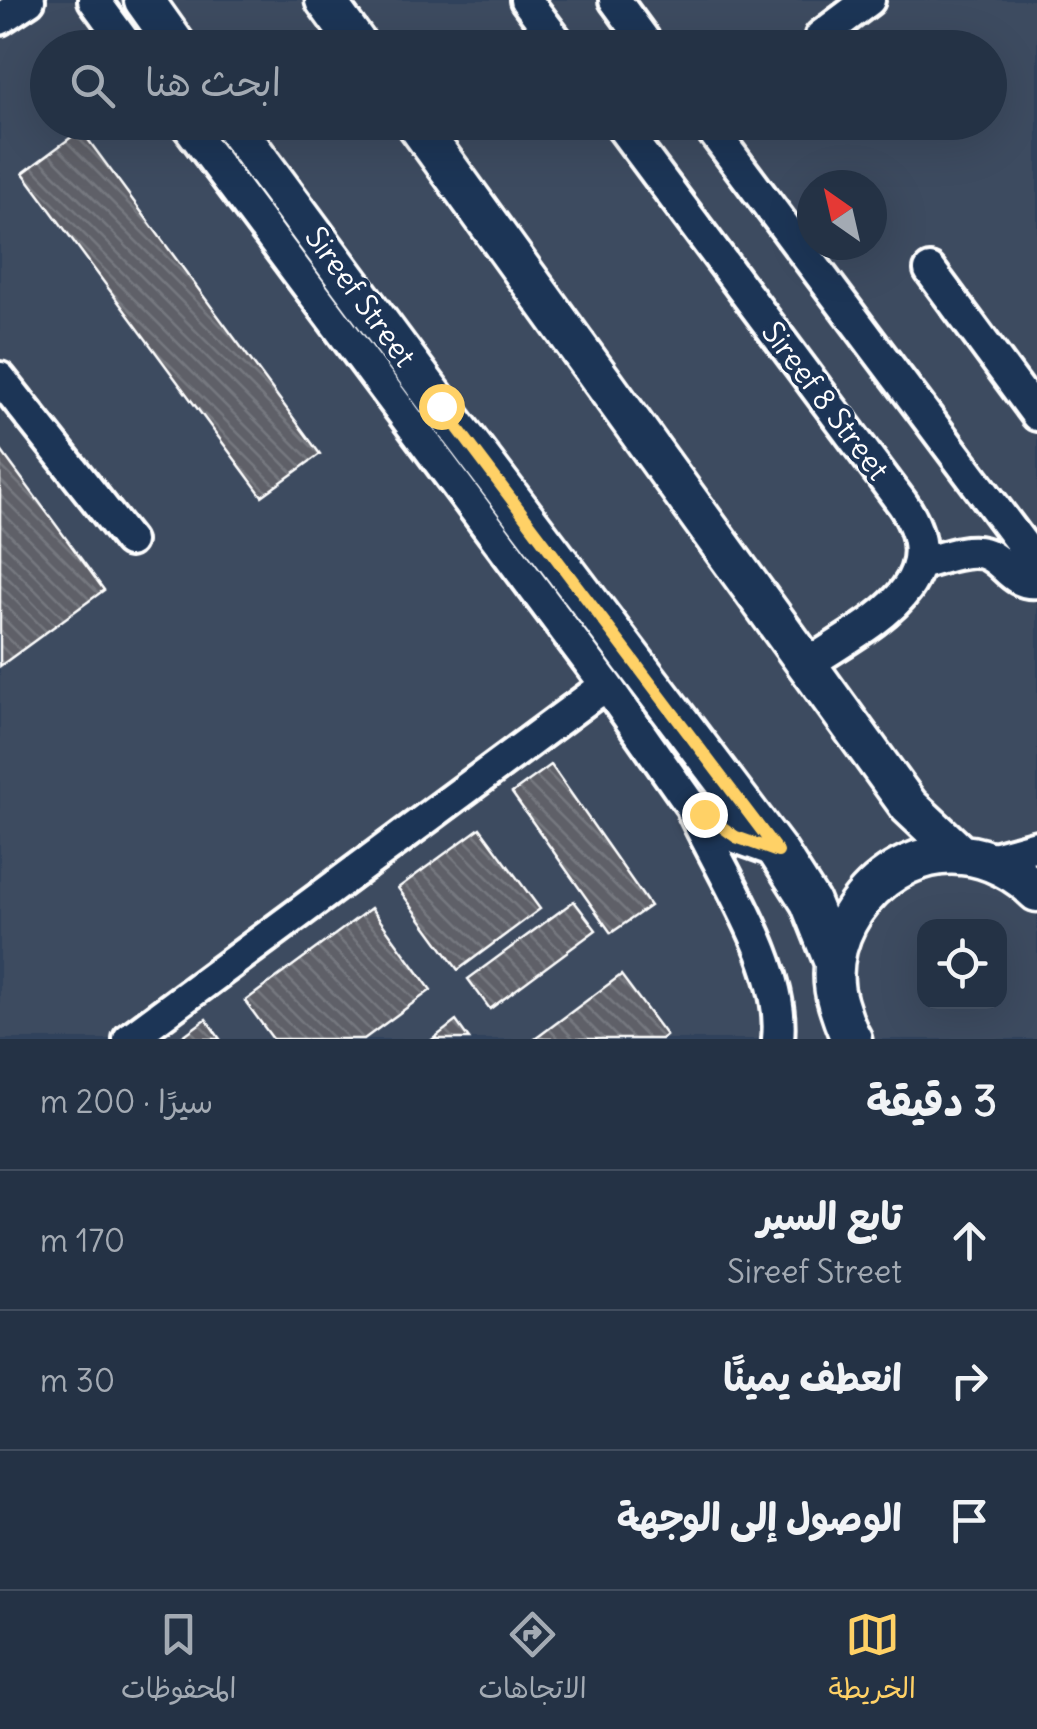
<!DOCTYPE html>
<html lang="ar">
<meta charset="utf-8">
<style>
:root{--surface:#243245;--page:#303e50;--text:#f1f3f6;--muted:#a3aab3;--line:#414d5e;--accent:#ffd166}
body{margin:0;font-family:Delius,"Playpen Sans Arabic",sans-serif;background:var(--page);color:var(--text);direction:rtl}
.controls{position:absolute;right:30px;bottom:30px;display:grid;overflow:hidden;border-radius:20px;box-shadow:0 10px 40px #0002}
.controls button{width:90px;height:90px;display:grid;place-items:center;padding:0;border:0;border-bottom:2px solid var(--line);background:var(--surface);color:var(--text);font:50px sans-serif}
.compass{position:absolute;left:797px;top:170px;width:90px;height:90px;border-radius:50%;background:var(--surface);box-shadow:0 10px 40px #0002;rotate:326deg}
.stop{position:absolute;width:30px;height:30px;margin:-22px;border:8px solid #ffd166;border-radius:50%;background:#fff}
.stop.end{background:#ffd166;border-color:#fff;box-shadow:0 2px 10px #0008}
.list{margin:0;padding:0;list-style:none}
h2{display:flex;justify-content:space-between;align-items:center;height:130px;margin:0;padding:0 40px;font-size:42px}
h2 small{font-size:32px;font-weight:400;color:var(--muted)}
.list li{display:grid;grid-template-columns:65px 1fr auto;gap:30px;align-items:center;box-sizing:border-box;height:140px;padding:0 40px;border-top:2px solid var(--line)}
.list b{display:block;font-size:38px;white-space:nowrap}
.list p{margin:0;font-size:32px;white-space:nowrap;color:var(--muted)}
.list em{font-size:32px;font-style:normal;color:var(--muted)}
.icon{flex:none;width:55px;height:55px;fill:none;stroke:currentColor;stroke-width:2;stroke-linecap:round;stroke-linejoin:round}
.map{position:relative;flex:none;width:1037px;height:1039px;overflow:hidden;direction:ltr}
.search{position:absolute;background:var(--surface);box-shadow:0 10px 40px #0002;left:30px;right:30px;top:30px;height:110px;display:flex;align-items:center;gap:25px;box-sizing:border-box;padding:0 35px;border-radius:55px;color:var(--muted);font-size:38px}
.sheet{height:550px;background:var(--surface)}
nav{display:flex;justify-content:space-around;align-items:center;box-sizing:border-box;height:140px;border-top:2px solid var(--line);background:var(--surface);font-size:28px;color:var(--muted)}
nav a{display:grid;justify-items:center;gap:5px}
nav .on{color:var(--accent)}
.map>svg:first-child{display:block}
.built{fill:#3e4b60;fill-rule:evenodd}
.building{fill:url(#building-back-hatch);stroke:#fff;stroke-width:2.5}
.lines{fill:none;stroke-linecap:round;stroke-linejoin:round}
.minor-casing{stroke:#fff;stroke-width:38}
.major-casing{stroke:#fff;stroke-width:45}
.minor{stroke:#1d3557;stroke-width:30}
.major{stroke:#1d3557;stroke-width:38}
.route{stroke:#ffd166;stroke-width:12}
.labels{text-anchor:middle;stroke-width:8;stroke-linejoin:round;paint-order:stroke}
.street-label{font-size:30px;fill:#fff;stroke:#1d3557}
</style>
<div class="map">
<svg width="1037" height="1039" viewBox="0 0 1037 1039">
<defs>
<pattern id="building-back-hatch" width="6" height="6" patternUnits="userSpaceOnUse" patternTransform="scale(2.5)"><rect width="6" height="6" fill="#5e6068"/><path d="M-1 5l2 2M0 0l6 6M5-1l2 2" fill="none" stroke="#76787f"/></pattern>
</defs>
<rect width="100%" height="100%" fill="#30425c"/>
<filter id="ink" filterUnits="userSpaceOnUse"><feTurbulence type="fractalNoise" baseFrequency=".01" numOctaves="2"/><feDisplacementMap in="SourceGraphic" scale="20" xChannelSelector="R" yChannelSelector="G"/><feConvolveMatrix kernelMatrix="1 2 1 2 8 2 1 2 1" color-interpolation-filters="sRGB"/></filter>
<g filter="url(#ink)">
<path class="built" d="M0 0H1037V1039H0ZM48 48H990V122H48ZM812 185H872V245H812ZM924 926H1000V1002H924Z"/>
<path class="building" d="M81 130 320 454 262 496 23 173Z
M0 449 104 590 0 666Z
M551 765 650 906 611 933 512 793Z
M480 828 540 909 458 970 398 888Z
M574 901 596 930 490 1009 468 979Z
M371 908 431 990 364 1039H273L245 1001Z
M621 975 666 1035 661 1039H535Z
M206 1019 220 1039H179Z
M456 1021 469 1039H433Z"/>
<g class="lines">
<defs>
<path id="minor" d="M94 0 129 48
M526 0 562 48
M615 0 650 48
M0 19 29 0
M821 36 869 0
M185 122 606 685 689 803 736 837 778 852
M618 122 902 503C959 585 865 625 808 664
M706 122 1037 564
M930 270 1037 415
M0 378 129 541
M919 564C938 560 964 548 983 553 1005 559 1011 585 1037 582
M693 811C722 875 786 968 778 1039
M986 860 1037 846
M129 1039 606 685"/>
<path id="major" d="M144 0 178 48
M325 0 360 48
M231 122 441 406 778 852 810 902 833 960
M415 122 909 806 960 854
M852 1039C845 1028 842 1016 838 1004 815 931 886 847 962 855 990 857 1018 873 1037 892"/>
</defs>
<use href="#minor" class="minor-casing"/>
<use href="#major" class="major-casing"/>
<use href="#minor" class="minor"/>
<use href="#major" class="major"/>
</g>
</g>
<g class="lines" filter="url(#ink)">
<path class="route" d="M441 406 778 852 736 837 704 814"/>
</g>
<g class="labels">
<g class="street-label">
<text transform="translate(360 297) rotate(54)" y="10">Sireef Street</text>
<text transform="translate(825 401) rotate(53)" y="10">Sireef 8 Street</text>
</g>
</g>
</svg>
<div class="controls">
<button><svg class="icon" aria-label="locate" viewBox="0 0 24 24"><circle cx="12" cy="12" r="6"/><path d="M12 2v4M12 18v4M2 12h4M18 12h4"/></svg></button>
</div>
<svg class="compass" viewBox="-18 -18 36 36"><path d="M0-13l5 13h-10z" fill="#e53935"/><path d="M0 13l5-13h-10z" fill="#a3aab3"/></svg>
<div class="stop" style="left:441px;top:406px"></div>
<div class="stop end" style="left:704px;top:814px"></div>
<div class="search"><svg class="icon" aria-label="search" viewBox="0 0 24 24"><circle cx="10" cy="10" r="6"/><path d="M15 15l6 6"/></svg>ابحث هنا</div>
</div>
<section class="sheet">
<h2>3 دقيقة<small>سيرًا · 200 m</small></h2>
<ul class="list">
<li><svg class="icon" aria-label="ahead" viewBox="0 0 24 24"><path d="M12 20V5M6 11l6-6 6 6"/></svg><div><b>تابع السير</b><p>Sireef Street</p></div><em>170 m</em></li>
<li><svg class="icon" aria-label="right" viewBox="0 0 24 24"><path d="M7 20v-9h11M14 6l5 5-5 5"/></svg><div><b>انعطف يمينًا</b></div><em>30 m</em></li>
<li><svg class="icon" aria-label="arrive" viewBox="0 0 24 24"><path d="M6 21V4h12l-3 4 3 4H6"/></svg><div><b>الوصول إلى الوجهة</b></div></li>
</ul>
</section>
<nav>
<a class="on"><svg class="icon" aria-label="map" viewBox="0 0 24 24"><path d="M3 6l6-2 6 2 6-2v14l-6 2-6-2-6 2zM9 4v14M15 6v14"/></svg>الخريطة</a>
<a><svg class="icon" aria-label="directions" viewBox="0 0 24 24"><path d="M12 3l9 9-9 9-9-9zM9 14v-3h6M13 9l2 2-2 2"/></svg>الاتجاهات</a>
<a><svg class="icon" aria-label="saved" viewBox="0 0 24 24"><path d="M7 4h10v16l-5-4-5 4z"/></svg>المحفوظات</a>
</nav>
